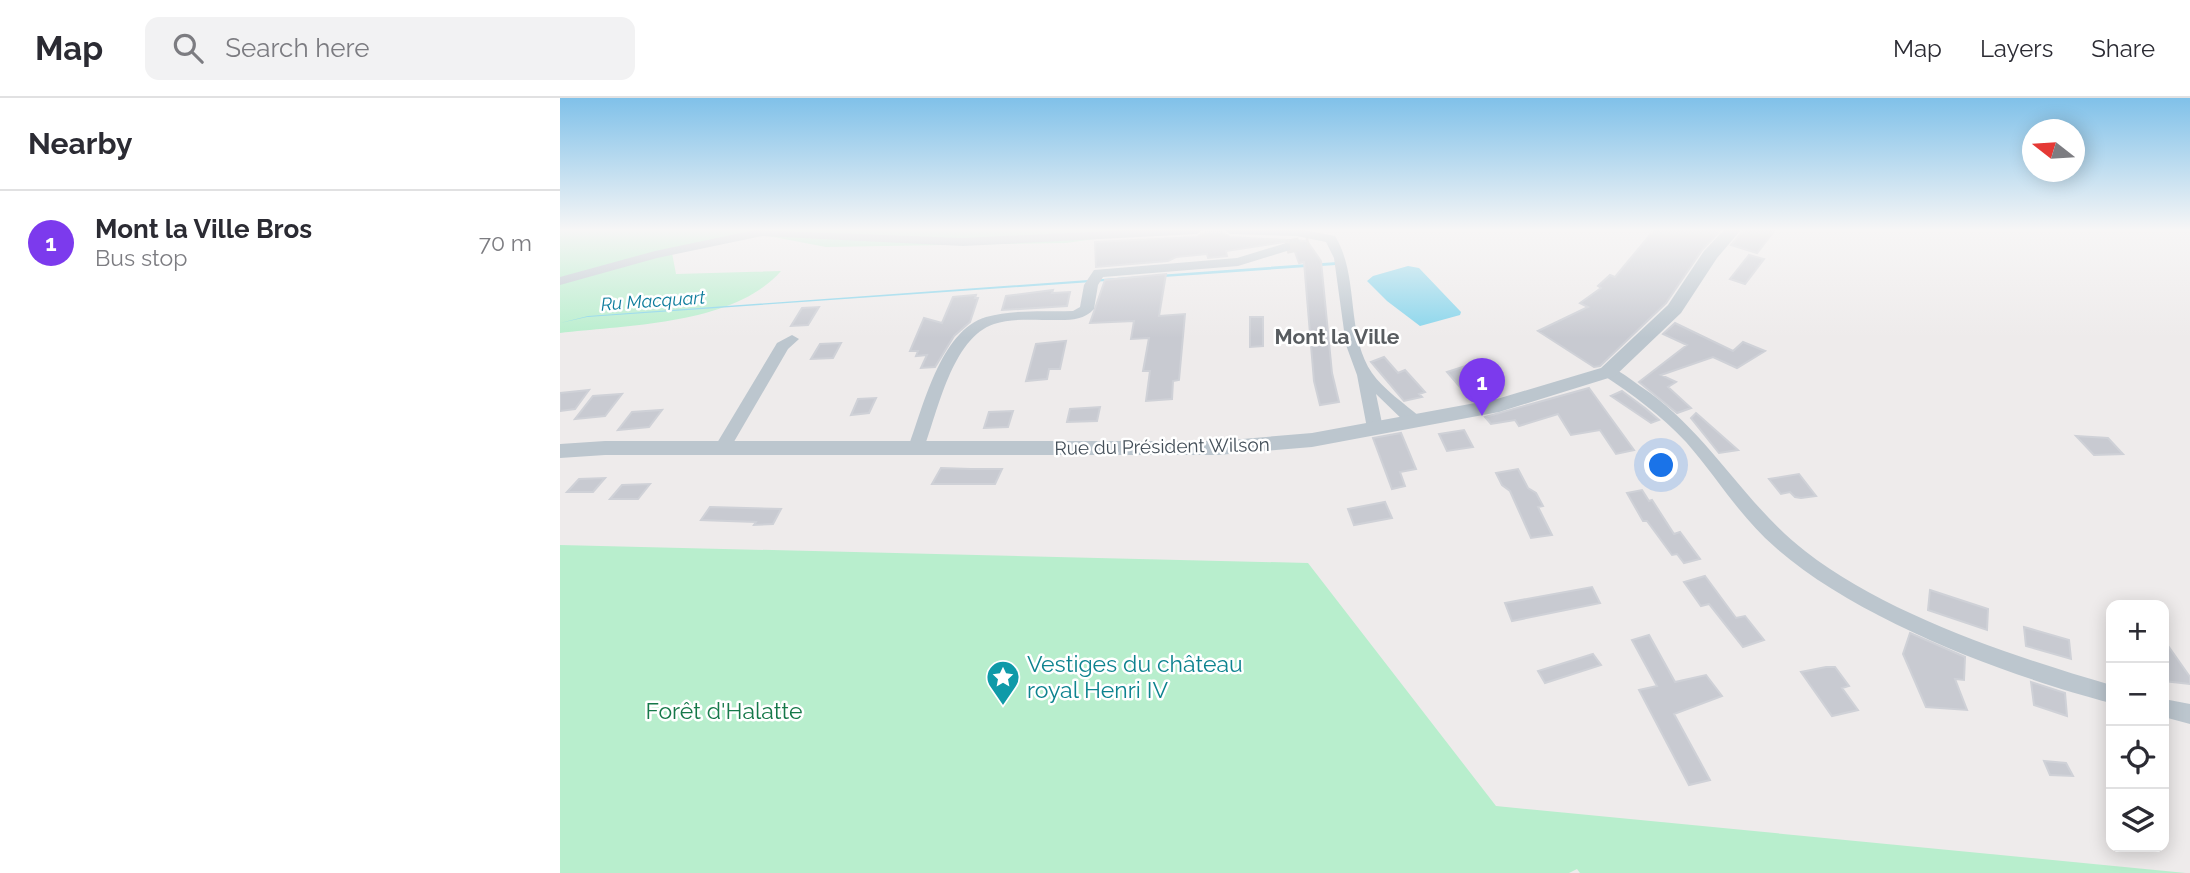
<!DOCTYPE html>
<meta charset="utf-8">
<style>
:root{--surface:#fff;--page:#f2f2f3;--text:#2b2b33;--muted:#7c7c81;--line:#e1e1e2;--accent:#7c3aed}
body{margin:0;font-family:Raleway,sans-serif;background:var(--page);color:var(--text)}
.controls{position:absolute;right:21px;bottom:21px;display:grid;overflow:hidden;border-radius:14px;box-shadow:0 4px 18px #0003}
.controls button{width:63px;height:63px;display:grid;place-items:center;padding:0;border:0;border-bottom:2px solid var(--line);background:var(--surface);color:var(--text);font:35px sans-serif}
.compass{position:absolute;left:1462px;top:21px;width:63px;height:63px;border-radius:50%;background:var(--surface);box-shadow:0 4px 18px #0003;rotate:287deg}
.you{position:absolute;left:1102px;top:368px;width:24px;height:24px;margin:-18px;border:5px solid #fff;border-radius:50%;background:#1a73e8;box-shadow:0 0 0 10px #1a73e833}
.badge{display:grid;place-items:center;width:46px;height:46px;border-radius:50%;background:var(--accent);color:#fff;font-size:23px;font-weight:700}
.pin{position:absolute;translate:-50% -58px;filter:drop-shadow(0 2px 4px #0008)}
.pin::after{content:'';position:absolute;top:37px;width:24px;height:21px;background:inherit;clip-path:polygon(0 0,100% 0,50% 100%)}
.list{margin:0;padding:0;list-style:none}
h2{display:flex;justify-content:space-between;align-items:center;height:91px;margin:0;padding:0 28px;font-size:30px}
h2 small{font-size:23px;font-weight:400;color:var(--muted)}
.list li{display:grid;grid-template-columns:46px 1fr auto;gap:21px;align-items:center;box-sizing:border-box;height:105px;padding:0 28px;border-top:2px solid var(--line)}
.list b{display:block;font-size:26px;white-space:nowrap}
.list p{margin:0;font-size:23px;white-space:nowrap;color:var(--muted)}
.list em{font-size:23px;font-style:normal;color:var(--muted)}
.icon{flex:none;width:38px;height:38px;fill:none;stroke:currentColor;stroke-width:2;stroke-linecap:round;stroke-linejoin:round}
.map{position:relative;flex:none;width:1630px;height:775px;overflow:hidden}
header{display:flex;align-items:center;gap:42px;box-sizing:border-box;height:98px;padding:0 35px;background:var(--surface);border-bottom:2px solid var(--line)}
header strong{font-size:33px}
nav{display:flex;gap:38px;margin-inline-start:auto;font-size:24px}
.search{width:490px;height:63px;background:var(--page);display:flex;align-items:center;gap:18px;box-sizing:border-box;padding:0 24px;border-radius:14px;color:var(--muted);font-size:26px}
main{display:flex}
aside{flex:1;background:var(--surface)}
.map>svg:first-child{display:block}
.green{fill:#b8eecd}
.water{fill:#85d4eb}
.building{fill:#c8cad1;stroke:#cfd1d7;stroke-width:2}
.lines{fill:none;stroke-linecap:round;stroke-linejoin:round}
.minor-tunnel{stroke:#ccccce;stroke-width:14;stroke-dasharray:14 7;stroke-linecap:butt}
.minor{fill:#bcc6ce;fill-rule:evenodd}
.tertiary{fill:#bcc6ce;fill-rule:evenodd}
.labels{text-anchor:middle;stroke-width:5;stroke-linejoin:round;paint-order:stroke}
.far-water-label{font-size:18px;font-style:italic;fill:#0c7c9c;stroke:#fff}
.street-label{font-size:19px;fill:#444f59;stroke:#fff}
.neighbourhood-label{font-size:21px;font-weight:bold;fill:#585c60;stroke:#fff}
.near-culture-label{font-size:23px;fill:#0d838f;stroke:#fff;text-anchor:start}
.near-park-label{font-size:23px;fill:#167849;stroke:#fff}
</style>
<header>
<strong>Map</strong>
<div class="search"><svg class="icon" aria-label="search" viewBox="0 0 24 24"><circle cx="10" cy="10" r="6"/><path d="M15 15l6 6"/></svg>Search here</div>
<nav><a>Map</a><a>Layers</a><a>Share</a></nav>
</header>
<main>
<aside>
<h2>Nearby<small></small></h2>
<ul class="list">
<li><span class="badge">1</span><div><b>Mont la Ville Bros</b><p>Bus stop</p></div><em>70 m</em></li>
</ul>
</aside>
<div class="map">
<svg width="1630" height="775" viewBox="0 0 1630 775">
<rect width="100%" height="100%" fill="#eeebeb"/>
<path class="green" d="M0 132H598L506 145 266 149 188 134 112 155 116 176 221 173C174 227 67 227 0 235Z
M0 447 748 465 936 708 1626 775H1020L1017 771 1009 775H0Z"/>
<path class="water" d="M777 164 776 167 27 219 0 225 28 218Z
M848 168 859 170 901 214 900 217 860 228 827 203 807 183 813 178Z"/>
<path class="building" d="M1094 132H1161L1142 152 1106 205 1040 268 1034 269 978 233 1028 209 1020 205 1041 190 1038 188 1050 177 1055 179Z
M1184 132H1215L1197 155 1171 147Z
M645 134H662L670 139 747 143 761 163 772 275 779 304 760 307 754 283 744 164 739 165 731 143 666 153 667 158 648 160 647 156 616 159 608 163 536 169 535 144 637 139Z
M1189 157 1204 161 1185 186 1170 181Z
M606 176 599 218 625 216 619 282 613 283 612 301 586 303 590 273H583L589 240 571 241 574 223 530 225 545 182Z
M493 192 492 195 510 194 507 208 442 212 446 198Z
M416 197 415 200H418L410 224 394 238 375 269 361 270 367 257 356 258 358 253H350L364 220 382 225 393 199Z
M259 209 248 227 231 228 242 210Z
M690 219H703V248L690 249Z
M1115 225 1173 253 1183 244 1205 253 1177 270 1153 259 1101 277 1116 284 1108 289 1131 310 1117 315 1079 284 1127 247 1103 236Z
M506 243 500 271H489L487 281 466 283 476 246Z
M281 245 273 260 251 261 260 246Z
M824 259 838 275 845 272 865 294 859 296 862 299 844 303 811 264Z
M909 267 938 298 912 303 887 274Z
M1029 290 1074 352 1056 356 1040 332 1011 337 998 316 959 328 955 322 931 326 925 319Z
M29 292 15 311 0 313V295Z
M1062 293 1085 310 1099 322 1091 325 1051 298Z
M62 296 45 318 15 321 33 298Z
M316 300 309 315 291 317 298 301Z
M540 309 537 323 507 324 510 311Z
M102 312 89 329 58 332 72 314Z
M453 313 448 329 424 330 429 314Z
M1136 315 1178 352 1159 355 1131 320Z
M904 332 913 349 887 353 879 336Z
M841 335 856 371 840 374 845 388 832 391 813 340Z
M1516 338 1548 340 1563 356 1534 357Z
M381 370 411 371H442L435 386H372Z
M958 371 968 390 976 395 983 408 978 409 992 437 971 440 950 393 942 387 936 375Z
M1239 376 1256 398 1241 400 1235 399 1230 394 1221 396 1209 381Z
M45 380 33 394H7L19 381Z
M90 386 78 401H50L62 387Z
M1082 392 1089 403 1092 402 1114 436 1120 434 1140 461 1124 465 1117 456 1112 457 1087 423H1083L1067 395Z
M825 404 832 420 794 427 788 411Z
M150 409 221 411 213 426 194 427 196 424 141 422Z
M1145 478 1176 520 1185 518 1204 542 1183 549 1149 506 1141 508 1124 484Z
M1032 489 1040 505 952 523 945 505Z
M1370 492 1428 511 1427 532 1368 512Z
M1464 529 1509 542 1511 561 1466 548Z
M1350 535 1405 559 1404 582 1395 581 1407 612 1366 609 1343 556Z
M1089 537 1115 584 1146 577 1162 598 1114 616 1150 682 1129 687 1079 592 1097 588 1072 542Z
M1604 542 1630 579V586L1604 583Z
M1033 556 1041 567 985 585 978 573Z
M1266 569H1275L1289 588 1282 590 1298 612 1272 618 1241 574Z
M1471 584 1505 595 1507 618 1474 607Z
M1484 663 1506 665 1513 678 1490 677Z"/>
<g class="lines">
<path class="minor-tunnel" d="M726 149 749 144"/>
<path class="minor" d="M195 132 403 140 569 132H643L637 136 403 148 202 138 97 160 0 187V179L95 153Z
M664 132H744L775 138C800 179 785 235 812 275 823 291 845 306 860 319L862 323 860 327H848L816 296 823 330 815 335 807 330 797 277 786 247 774 160 766 144 737 138 670 136Z
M726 145 730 146V152L678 168 543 179 538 187 534 211C523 223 509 222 494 222 475 222 452 220 434 226 392 240 378 313 364 350L356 356 348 350C363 310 380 233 426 219 454 211 485 214 513 213L520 209 524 187 534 172 677 160Z
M232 237 239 241 228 251 168 354H156L154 350 217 245Z
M1048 269C1060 272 1070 281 1080 288 1147 332 1183 405 1245 453 1327 517 1452 558 1551 587V605C1447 578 1296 521 1215 449 1180 419 1156 378 1126 344 1101 317 1073 297 1043 277L1040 274Z
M1604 601 1630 606V626L1604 619Z"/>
<path class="tertiary" d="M1164 132H1181L1157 160 1121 215 1055 278 939 314 752 349 658 357H45L0 360V346L45 343H658L752 335 937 301 1041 270 1108 207 1144 153Z"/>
</g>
<linearGradient id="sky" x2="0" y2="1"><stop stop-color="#80c1e9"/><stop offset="0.55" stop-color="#f7f6f6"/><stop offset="1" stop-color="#f7f6f6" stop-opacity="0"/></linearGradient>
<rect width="1630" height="240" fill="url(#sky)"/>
<defs>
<symbol id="sight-pin" viewBox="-11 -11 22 30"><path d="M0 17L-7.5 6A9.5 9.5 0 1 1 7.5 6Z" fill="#0f9aa8" stroke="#fff"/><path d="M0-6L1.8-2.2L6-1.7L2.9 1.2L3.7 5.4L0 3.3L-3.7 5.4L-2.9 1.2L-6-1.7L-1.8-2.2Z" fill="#fff"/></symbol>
</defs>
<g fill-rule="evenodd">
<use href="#sight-pin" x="424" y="560" width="38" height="52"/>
</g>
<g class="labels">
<g class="far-water-label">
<text transform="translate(93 203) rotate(-4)" y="6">Ru Macquart</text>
</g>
<g class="street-label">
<text transform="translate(602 348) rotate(-1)" y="7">Rue du Président Wilson</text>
</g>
<g class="neighbourhood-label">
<text x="777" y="246">Mont la Ville</text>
</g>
<g class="near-culture-label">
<text x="467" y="574">Vestiges du château<tspan x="467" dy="26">royal Henri IV</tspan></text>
</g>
<g class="near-park-label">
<text x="164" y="621">Forêt d'Halatte</text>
</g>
</g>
</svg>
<div class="controls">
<button>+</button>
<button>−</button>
<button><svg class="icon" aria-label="locate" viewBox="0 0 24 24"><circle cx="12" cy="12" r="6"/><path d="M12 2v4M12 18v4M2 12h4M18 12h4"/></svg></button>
<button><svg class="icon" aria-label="layers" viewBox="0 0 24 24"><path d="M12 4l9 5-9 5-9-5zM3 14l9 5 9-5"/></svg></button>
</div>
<svg class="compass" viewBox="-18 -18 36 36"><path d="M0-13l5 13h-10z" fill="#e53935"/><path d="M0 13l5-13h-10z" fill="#7c7c81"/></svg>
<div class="you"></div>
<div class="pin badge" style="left:922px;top:318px">1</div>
</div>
</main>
